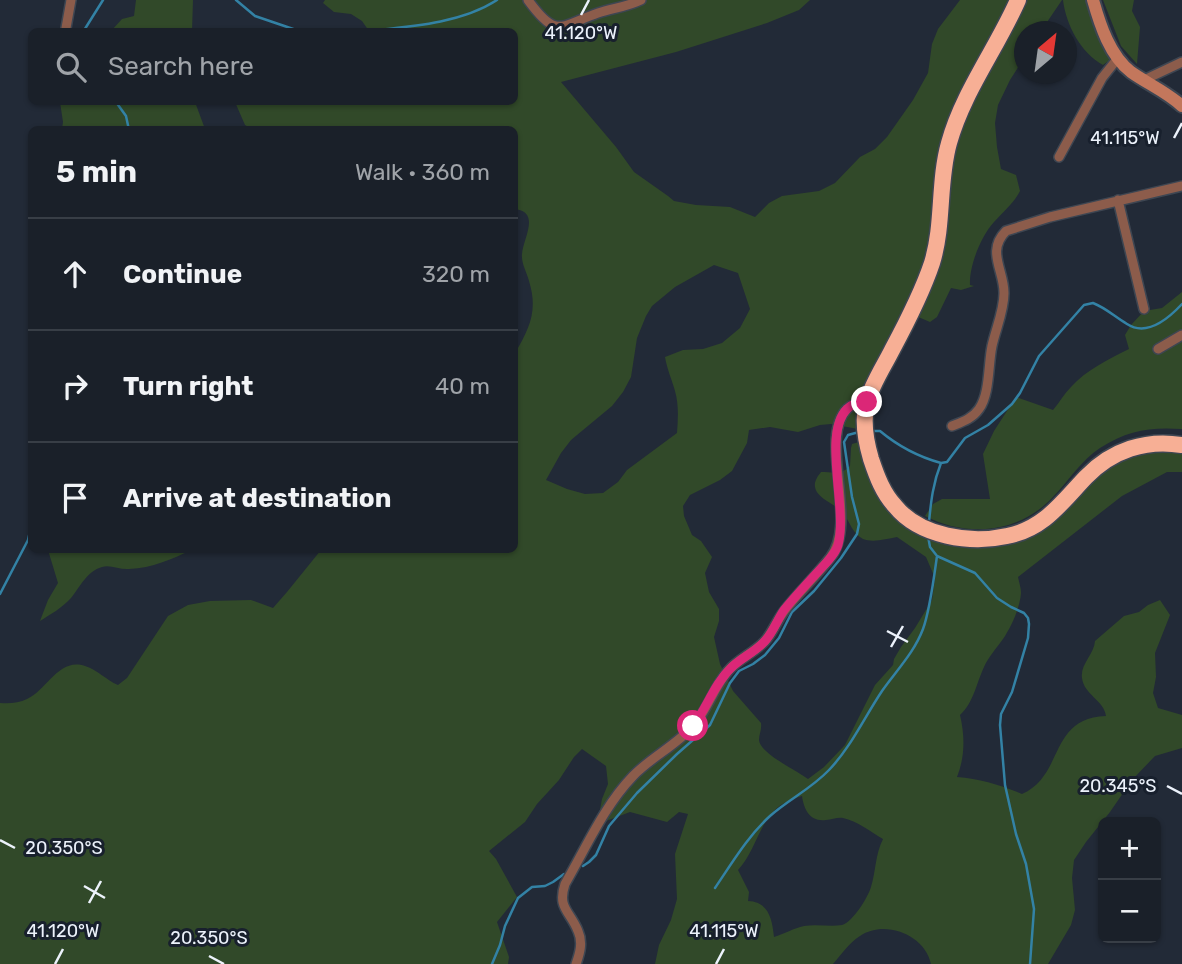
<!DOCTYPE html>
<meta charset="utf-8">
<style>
:root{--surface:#1a2029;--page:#232831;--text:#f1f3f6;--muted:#9fa3a8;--line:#383e46}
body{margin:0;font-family:Rubik,sans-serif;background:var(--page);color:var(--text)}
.controls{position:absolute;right:21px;bottom:21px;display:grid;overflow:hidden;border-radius:10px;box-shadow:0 2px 5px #0004}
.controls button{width:63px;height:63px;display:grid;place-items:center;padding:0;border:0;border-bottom:2px solid var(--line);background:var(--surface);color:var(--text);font:35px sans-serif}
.compass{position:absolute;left:1014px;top:21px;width:63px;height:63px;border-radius:50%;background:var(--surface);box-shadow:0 2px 5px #0004;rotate:29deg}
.stop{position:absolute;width:21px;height:21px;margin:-16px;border:5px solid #db2777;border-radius:50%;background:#fff}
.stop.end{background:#db2777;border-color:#fff;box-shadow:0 2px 7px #0008}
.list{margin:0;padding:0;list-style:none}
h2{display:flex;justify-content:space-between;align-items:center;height:91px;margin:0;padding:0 28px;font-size:30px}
h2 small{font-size:23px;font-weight:400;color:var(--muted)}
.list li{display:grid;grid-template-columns:46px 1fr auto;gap:21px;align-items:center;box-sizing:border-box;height:112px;padding:0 28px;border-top:2px solid var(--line)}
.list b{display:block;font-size:26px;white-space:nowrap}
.list em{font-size:23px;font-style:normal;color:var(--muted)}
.icon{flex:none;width:38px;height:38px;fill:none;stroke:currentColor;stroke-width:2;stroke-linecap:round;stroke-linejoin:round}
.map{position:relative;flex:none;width:1182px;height:964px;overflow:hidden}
.search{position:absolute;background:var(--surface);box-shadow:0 2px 5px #0004;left:28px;top:28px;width:490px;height:77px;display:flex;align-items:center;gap:18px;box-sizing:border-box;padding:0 24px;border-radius:10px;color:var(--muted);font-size:26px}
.panel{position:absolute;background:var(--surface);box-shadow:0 2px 5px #0004;left:28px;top:126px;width:490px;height:427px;border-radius:10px}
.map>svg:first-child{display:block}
.green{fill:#314929;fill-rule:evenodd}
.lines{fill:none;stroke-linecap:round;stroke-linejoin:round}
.stream{stroke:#3382a5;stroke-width:2.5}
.street-casing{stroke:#3e4652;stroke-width:12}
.secondary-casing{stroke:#3e4652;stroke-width:16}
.highway-casing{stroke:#3e4652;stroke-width:19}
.street{stroke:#8c5c4b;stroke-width:9}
.secondary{stroke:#c3775c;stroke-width:12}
.highway{stroke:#f7af95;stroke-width:16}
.route{stroke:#db2777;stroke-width:9}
.ticks{fill:none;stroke:#ecf2fb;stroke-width:2.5}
.ticks-label{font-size:18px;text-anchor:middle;fill:#ecf2fb;stroke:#18202d;stroke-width:6;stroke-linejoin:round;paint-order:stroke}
</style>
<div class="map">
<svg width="1182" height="964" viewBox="0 0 1182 964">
<rect width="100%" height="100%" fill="#222a37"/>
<path class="green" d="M136 0H193L192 31H111L122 19 134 16Z
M325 0H810L799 10 767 23 676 52 561 82 616 147 634 172 668 196 674 201 696 205 730 207 755 217 769 203 782 196 819 191 835 183 860 157 875 149 887 137 913 100 928 73 932 44 938 29 960 0H1009L945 128 941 141 927 253C914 298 889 340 866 381L863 391 858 429 831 424 820 425 798 432 770 427 749 430 747 443 732 471 720 480 690 495 683 506 684 516 692 535 701 541 712 557 705 573 709 592 719 609V621L714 637 720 664 733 691 761 723C762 730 759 734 759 740 760 754 798 771 808 779L824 767 845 745 875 685 893 665 894 659 901 647 915 628 932 600 935 578 926 557 897 537C886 539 873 543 863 539 852 533 850 522 843 513 836 504 817 499 815 487 814 481 818 476 821 472 836 471 838 477 850 466L851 448 852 444 859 442 867 472 921 530 1019 536 1099 465 1182 442V472H1167L1122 496 1018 577C1019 582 1021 588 1021 593 1020 608 1011 627 1003 639 996 649 989 656 984 667 976 684 974 702 960 715 965 736 965 757 957 777 980 779 1001 785 1022 794 1065 775 1048 718 1106 716 1104 700 1084 695 1082 678 1080 664 1094 655 1095 641L1124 616 1139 612 1148 605 1160 600 1170 615 1155 653 1156 677 1153 693 1158 708 1182 715V748L1155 756 1132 780 1110 812 1086 842 1074 860 1072 878 1075 910 1071 925 1048 964H931C925 935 885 919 860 936 849 943 841 955 833 964H655L659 945 671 920 677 899 675 854 688 814 679 812 667 822 630 812 606 821 599 815 602 799 608 784 606 766 582 749 574 757 559 780 537 804 525 822 489 851 496 859 517 897 497 922 509 957 508 964H0V703C9 704 19 703 27 699 47 690 59 657 85 666 98 670 106 680 118 685L127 678 168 616 188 605 210 601 251 600 273 608 287 592 321 550H514L515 353C530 328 538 310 529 281 527 273 521 263 522 254 523 239 541 212 515 209L514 130 252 129 245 125 235 102H514V32L369 31 362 21 351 14 334 12 323 3ZM714 265 738 273 750 309 740 328 722 343 703 349 683 350 665 357C667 369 672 380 675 391 679 405 678 419 677 433L627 470 618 482 603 493 585 494 567 489 546 480 561 453 571 440 612 406 623 392 631 377 637 338 646 316 652 306 675 287ZM802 796C804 810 810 822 826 820 832 820 837 817 843 818 857 821 871 832 883 839 875 855 876 871 871 887 868 897 853 922 842 925 831 927 817 924 804 926 794 928 784 934 774 937 772 919 769 902 748 901L749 892 738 870C756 851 759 820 781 805 787 801 795 798 802 796Z
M1027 0H1062L1041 31 1024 32V58L1010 80 998 105 995 123 997 147 1001 169 1016 175 1020 191C1013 204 1004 211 994 222 981 236 969 266 970 285L974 286 961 290 951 288 937 317 930 322 916 316 934 282 942 256 951 160 957 135 976 95Z
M1063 0H1091L1114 57 1103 65C1081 53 1066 25 1063 0Z
M1103 0H1134L1132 11 1140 27 1137 64 1121 46Z
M60 102H195L205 129H62L63 122Z
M1182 292V429C1150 427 1128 430 1100 448 1081 460 1068 482 1052 498 1019 533 967 538 925 516L933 504 942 499H990L983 454 994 431 1016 397 1053 410C1059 403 1064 394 1071 387 1086 370 1109 359 1129 349L1125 335 1131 325 1144 311 1162 308Z
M48 550H192C171 559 153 568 129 569 120 570 110 564 102 567 87 571 80 587 71 598 62 608 51 614 40 621L48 600 58 583Z"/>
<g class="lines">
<path class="stream" d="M236 0 255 16 302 32
M83 32 103 0
M358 32C402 27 459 25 497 0
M116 102 126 116 129 130
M873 431H880C898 446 919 457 941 463
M929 522C931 501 933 483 941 463L947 462 965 438 988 425 1012 404 1020 393 1039 356 1084 305 1093 303C1106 308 1115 317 1127 324 1147 337 1169 318 1182 304
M928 536 930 547 937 556 975 573 997 598 1011 607 1024 613 1028 618 1029 624 1028 638 1012 692 1001 714 1000 725 1005 785 1016 834 1026 864 1034 909 1030 964
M0 594 28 540 32 522
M583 866 589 862 596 855 609 826 637 793 677 754 710 725 730 683 739 671 753 664 765 655 779 638 792 612 814 591 841 558 857 534 859 524 852 497 844 442 848 435 859 432
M715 888C732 863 748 836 770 816 789 799 811 789 829 770 851 747 864 718 882 691 896 671 914 653 923 629 930 610 934 577 937 556
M492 964 500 945 505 926 518 898 532 887 545 886 553 882 564 874"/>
<defs>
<path id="street" d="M528 0C557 40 560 26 598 13 613 8 627 7 641 0
M66 28 71 0
M1144 80 1182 62
M1059 157 1102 78 1118 58
M1118 200 1144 309
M1158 349 1182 335
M952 426C962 422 972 419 979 409 990 394 988 365 992 346 996 328 1004 311 1004 293 1004 270 986 251 1006 231L1050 217 1182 186
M576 964C580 953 583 942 578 931 570 911 557 908 565 884 586 848 604 806 633 776 651 757 677 745 694 725 708 709 714 687 728 671 738 659 754 653 765 641 773 632 777 620 785 610 799 592 816 576 830 558 859 523 818 438 847 409 853 403 859 403 867 402"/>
<path id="secondary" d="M1093 0C1100 25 1110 56 1131 72 1148 84 1167 92 1182 106"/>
<path id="highway" d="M1018 0C997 48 963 92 949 143 938 182 944 224 932 263 922 293 907 322 892 350 884 366 872 384 867 402 862 420 866 442 871 459 877 477 883 493 895 506 920 537 971 544 1007 536 1044 529 1062 502 1086 477 1112 450 1146 439 1182 445"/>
</defs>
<use href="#street" class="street-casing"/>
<use href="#secondary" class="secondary-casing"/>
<use href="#highway" class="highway-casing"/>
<use href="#street" class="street"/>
<use href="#secondary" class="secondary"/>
<use href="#highway" class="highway"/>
</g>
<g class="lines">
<path class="route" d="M693 726C707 708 714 684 731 668 741 658 755 652 764 642 773 633 777 620 784 610 797 594 812 578 827 562 831 557 836 552 838 545 848 510 822 434 847 409 852 403 859 403 867 402"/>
</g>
<path class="ticks" d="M581 15 589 0M1174 138 1182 123M887 631 908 642M891 647 903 626M1167 786 1182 794M0 840 15 848M84 886 105 898M89 903 101 881M209 956 224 964M55 964 63 949M716 964 724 949"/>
<g class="ticks-label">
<text x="581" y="39">41.120°W</text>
<text x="1125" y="144">41.115°W</text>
<text x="1118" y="792">20.345°S</text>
<text x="64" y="854">20.350°S</text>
<text x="63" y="937">41.120°W</text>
<text x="724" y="937">41.115°W</text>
<text x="209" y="944">20.350°S</text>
</g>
</svg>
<div class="controls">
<button>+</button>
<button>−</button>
</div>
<svg class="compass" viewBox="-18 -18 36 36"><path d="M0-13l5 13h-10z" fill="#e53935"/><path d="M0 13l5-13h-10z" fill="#9fa3a8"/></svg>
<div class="stop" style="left:693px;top:726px"></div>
<div class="stop end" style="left:867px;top:402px"></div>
<div class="search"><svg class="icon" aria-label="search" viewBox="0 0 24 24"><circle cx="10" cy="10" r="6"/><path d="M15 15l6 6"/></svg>Search here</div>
<section class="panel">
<h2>5 min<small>Walk · 360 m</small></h2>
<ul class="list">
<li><svg class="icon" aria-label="ahead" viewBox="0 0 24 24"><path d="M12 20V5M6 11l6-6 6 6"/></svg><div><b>Continue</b></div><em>320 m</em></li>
<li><svg class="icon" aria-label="right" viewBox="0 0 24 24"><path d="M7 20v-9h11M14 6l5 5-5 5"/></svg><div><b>Turn right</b></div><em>40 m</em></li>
<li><svg class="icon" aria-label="arrive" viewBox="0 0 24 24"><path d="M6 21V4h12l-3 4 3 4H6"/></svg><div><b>Arrive at destination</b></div></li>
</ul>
</section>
</div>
